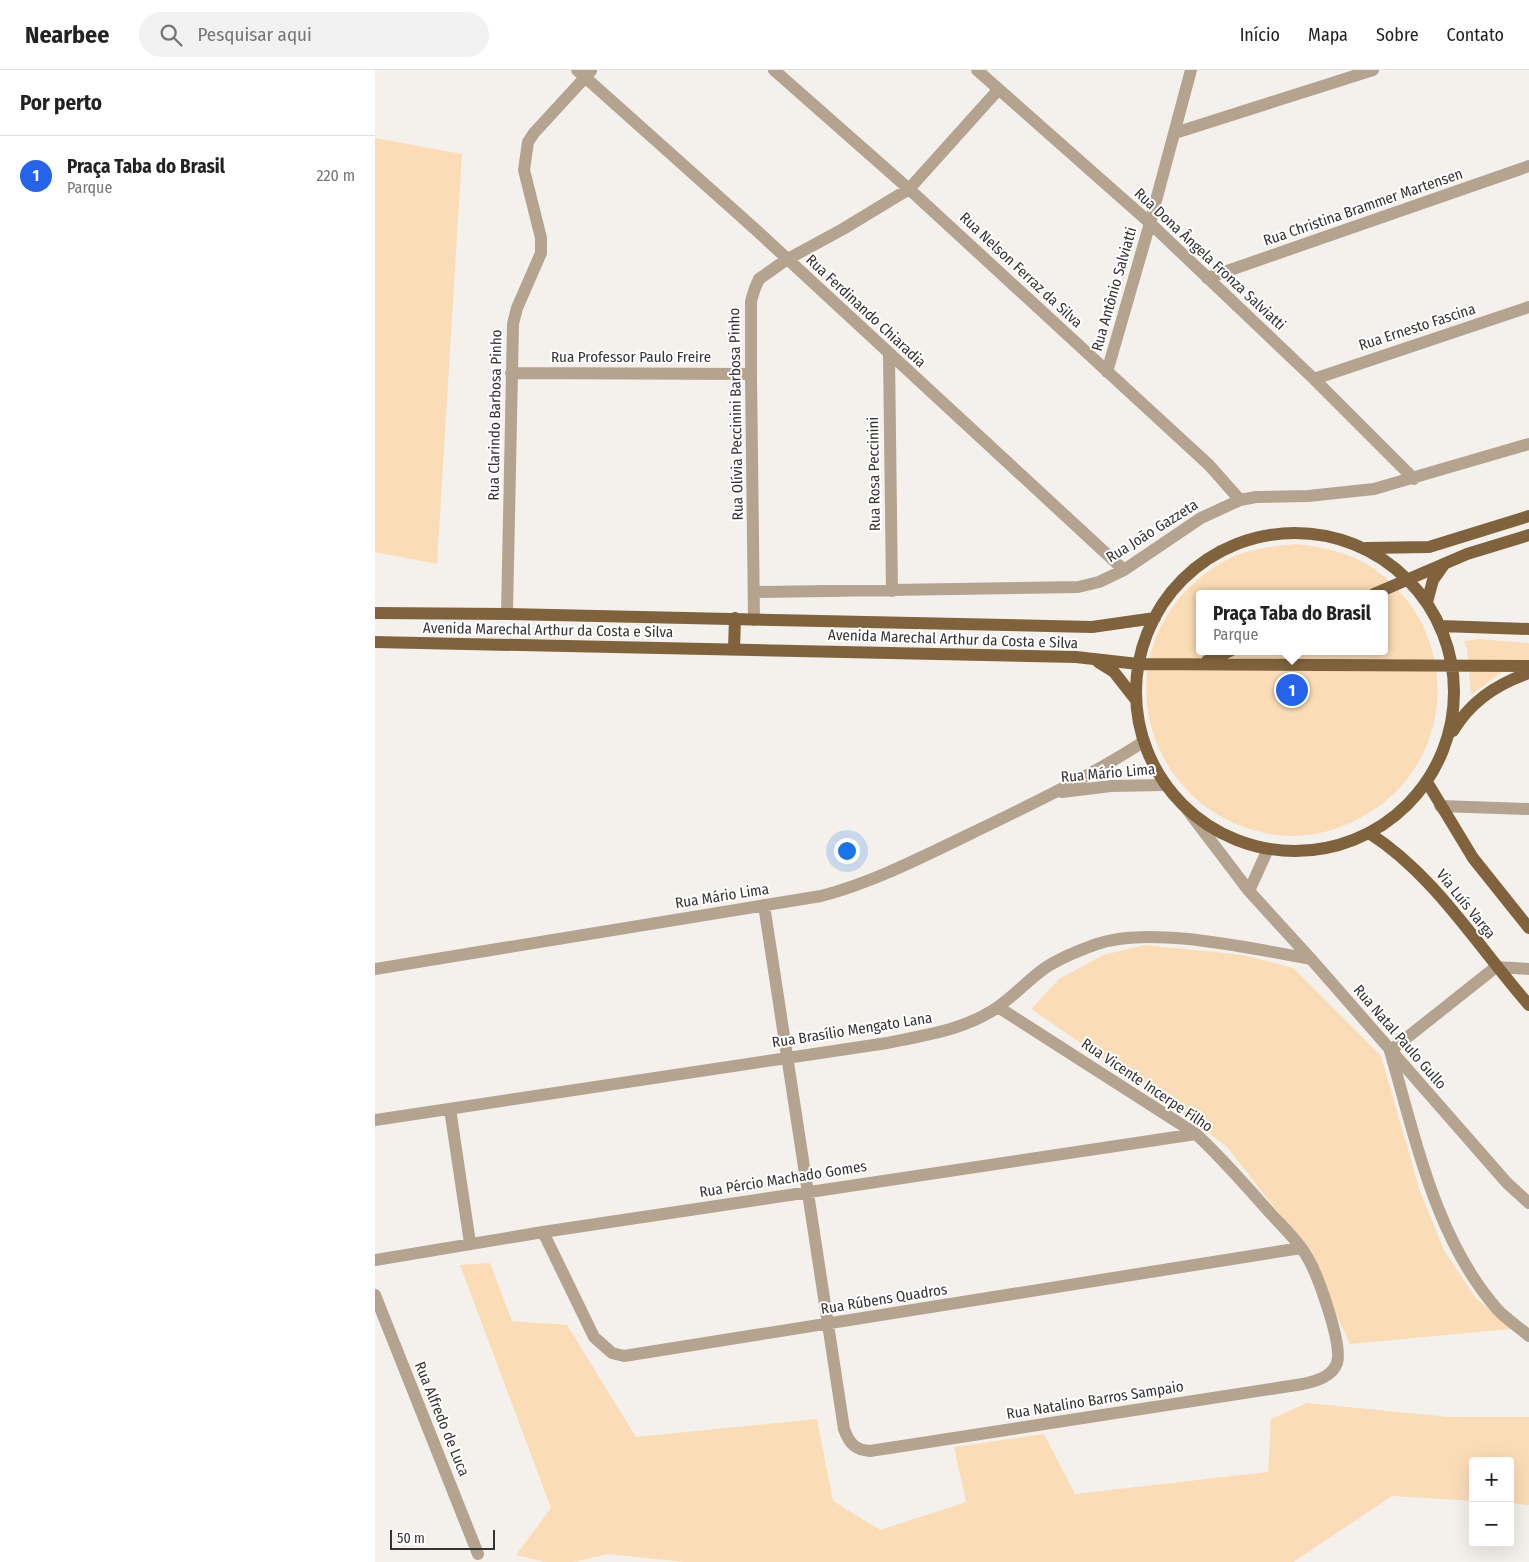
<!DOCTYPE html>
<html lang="pt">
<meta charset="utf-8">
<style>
:root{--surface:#fff;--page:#f2f2f2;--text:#222;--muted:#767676;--line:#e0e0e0;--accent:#2563eb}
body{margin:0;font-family:"Fira Sans Condensed",sans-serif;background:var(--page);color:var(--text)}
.controls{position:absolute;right:15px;bottom:15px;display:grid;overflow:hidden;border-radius:5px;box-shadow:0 5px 20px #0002}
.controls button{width:45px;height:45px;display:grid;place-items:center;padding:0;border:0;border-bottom:1px solid var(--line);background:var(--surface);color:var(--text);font:25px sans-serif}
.scale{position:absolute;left:15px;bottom:12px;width:105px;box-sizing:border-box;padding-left:5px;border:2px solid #343331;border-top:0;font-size:14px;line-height:18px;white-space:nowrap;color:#343331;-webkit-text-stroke:4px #fff;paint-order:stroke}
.you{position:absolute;left:471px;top:780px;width:18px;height:18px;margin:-12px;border:4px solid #fff;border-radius:50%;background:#1a73e8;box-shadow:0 0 0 8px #1a73e833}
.badge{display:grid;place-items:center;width:32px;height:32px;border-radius:50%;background:var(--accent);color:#fff;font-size:16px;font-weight:700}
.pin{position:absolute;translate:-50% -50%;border:2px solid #fff;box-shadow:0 1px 5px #0006}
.popup{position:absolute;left:821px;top:520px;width:192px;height:65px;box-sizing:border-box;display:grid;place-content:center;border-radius:5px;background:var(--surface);filter:drop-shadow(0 1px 4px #0005);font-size:16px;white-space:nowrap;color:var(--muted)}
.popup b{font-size:19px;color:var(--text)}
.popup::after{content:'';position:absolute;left:50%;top:100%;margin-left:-10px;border:10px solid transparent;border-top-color:var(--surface)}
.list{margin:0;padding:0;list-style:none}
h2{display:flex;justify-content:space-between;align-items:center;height:65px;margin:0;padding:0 20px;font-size:21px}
h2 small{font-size:16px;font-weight:400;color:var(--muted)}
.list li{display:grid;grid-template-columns:32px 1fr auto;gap:15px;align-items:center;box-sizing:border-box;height:80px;padding:0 20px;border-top:1px solid var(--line)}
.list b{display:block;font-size:19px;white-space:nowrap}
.list p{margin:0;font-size:16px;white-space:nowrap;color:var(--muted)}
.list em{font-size:16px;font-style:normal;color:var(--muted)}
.icon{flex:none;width:28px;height:28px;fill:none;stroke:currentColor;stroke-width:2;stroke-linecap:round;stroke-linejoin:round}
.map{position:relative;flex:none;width:1154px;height:1492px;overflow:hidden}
header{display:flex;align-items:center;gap:30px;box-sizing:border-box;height:70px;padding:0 25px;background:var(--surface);border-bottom:1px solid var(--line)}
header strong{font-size:24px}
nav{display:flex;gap:28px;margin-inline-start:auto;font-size:18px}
.search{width:350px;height:45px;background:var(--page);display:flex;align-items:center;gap:12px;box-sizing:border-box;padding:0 18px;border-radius:28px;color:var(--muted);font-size:19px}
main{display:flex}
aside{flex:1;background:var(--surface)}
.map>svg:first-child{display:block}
.green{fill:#fadcb7;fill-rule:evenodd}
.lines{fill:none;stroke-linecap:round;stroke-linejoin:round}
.minor{stroke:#b4a48f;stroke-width:12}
.major{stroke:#80633d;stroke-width:12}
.labels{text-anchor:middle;stroke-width:4;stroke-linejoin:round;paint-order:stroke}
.street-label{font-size:15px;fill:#343331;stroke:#fff}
</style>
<header>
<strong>Nearbee</strong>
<div class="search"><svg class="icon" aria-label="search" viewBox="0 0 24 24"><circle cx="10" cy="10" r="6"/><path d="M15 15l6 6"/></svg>Pesquisar aqui</div>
<nav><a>Início</a><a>Mapa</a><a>Sobre</a><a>Contato</a></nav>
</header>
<main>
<aside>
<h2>Por perto<small></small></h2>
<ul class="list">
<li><span class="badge">1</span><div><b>Praça Taba do Brasil</b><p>Parque</p></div><em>220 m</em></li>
</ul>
</aside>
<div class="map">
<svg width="1154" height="1492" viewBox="0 0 1154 1492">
<rect width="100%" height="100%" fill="#f4f1ed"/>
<path class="green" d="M0 68 87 84 62 494 0 482Z
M920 474C949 477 977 483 1002 501 1089 565 1082 699 983 749 962 760 937 767 912 766 791 758 727 621 806 526 822 508 843 492 865 484 883 478 901 476 920 474ZM824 524H1010V581H824Z
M1104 569 1154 573V590L1135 596 1096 625 1092 579 1089 571Z
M770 875 868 885 918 898 1006 986 1045 1121 1069 1180 1100 1227 1136 1259 975 1274 928 1174 852 1077 800 1038 656 939 684 909 728 885Z
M115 1193 137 1251 192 1255 261 1367 442 1349 458 1431 505 1460 591 1432 579 1377 669 1364 700 1424 893 1402 896 1349 932 1333 1074 1347H1154V1435L1135 1433V1391H1098V1431L1017 1426 918 1492H310L233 1484 198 1492H171L141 1485 176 1438 85 1195Z"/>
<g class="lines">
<path class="minor" d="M202 0 380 159 749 500
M399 0 534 119 834 395 865 430
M602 0 775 153 939 309 1039 409
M800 63 998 0
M832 208 1154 96
M514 285 517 521
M732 302 775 153 816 0
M136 303 376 304
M939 309 1154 237
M380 522 703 517 724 512 749 500 826 448 865 430 881 427 933 426 999 419 1154 374
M132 544 138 254 142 238 166 183V168L149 100 153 72 159 63 216 1
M379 550 376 304V231L380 218 384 209 411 190 468 159 534 119 623 20
M687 722 736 716 790 715
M1065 736 1154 739
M811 738 874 821 936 889 1132 1113 1154 1133
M874 821 893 779
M389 835 469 1359C474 1373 480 1380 495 1381L928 1314C941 1311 957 1307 962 1293 968 1274 942 1202 931 1185 922 1170 908 1157 896 1144 872 1117 848 1089 821 1064L623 937
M0 899 446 826C499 812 547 787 597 763 655 735 714 707 768 672
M1154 899 1121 897 1015 981C1041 1069 1060 1168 1122 1239 1131 1249 1144 1257 1154 1266
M75 1039 95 1173
M0 1050 512 973C550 965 590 960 623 937 640 925 653 910 670 898 685 888 705 880 722 874 776 855 878 879 936 889
M168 1162 219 1267 237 1283 249 1286 926 1178
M0 1190 168 1162 821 1064
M0 1225 103 1484"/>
<path class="major" d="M761 622a159 159 0 1 1 318 0a159 159 0 1 1-318 0Z
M991 478 1054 477 1154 446
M999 524 1092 484 1154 465
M1052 532 1058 510 1068 496
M0 543 132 544 717 557 780 548
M1066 556 1154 559
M0 572 701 587 763 594 1154 596
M359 579 360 548
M832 591 855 581
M723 592 739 602 761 630
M1078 661C1095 632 1121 614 1154 603
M1052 712 1098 788 1154 858
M994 763C1060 805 1103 877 1154 935"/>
</g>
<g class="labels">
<g class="street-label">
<text transform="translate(988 137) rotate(-19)" y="5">Rua Christina Brammer Martensen</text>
<text transform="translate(835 189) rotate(43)" y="5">Rua Dona Ângela Fronza Salviatti</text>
<text transform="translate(646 200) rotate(43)" y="5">Rua Nelson Ferraz da Silva</text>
<text transform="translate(739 219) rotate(-74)" y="5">Rua Antônio Salviatti</text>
<text transform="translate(491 241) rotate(43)" y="5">Rua Ferdinando Chiaradia</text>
<text transform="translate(1042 257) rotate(-18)" y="5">Rua Ernesto Fascina</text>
<text x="256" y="292">Rua Professor Paulo Freire</text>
<text transform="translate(361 344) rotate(-91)" y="5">Rua Olívia Peccinini Barbosa Pinho</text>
<text transform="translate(120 345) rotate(-89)" y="5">Rua Clarindo Barbosa Pinho</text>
<text transform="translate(499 404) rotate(-91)" y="5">Rua Rosa Peccinini</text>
<text transform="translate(777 461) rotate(-32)" y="5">Rua João Gazzeta</text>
<text transform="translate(173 560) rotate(1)" y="5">Avenida Marechal Arthur da Costa e Silva</text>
<text transform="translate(578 569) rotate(2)" y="5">Avenida Marechal Arthur da Costa e Silva</text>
<text transform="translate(733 703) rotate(-5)" y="5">Rua Mário Lima</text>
<text transform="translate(347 826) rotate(-9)" y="5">Rua Mário Lima</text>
<text transform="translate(1091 834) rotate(51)" y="5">Via Luís Varga</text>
<text transform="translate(477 960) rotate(-9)" y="5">Rua Brasílio Mengato Lana</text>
<text transform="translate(1025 967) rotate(49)" y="5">Rua Natal Paulo Gullo</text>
<text transform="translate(772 1015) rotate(34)" y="5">Rua Vicente Incerpe Filho</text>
<text transform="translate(408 1109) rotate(-9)" y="5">Rua Pércio Machado Gomes</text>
<text transform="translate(509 1229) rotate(-9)" y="5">Rua Rúbens Quadros</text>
<text transform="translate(720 1330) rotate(-9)" y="5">Rua Natalino Barros Sampaio</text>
<text transform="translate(67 1349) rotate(68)" y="5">Rua Alfredo de Luca</text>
</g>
</g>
</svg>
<div class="controls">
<button>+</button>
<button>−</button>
</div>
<div class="scale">50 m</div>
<div class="you"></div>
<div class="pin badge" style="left:917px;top:620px">1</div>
<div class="popup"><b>Praça Taba do Brasil</b>Parque</div>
</div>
</main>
